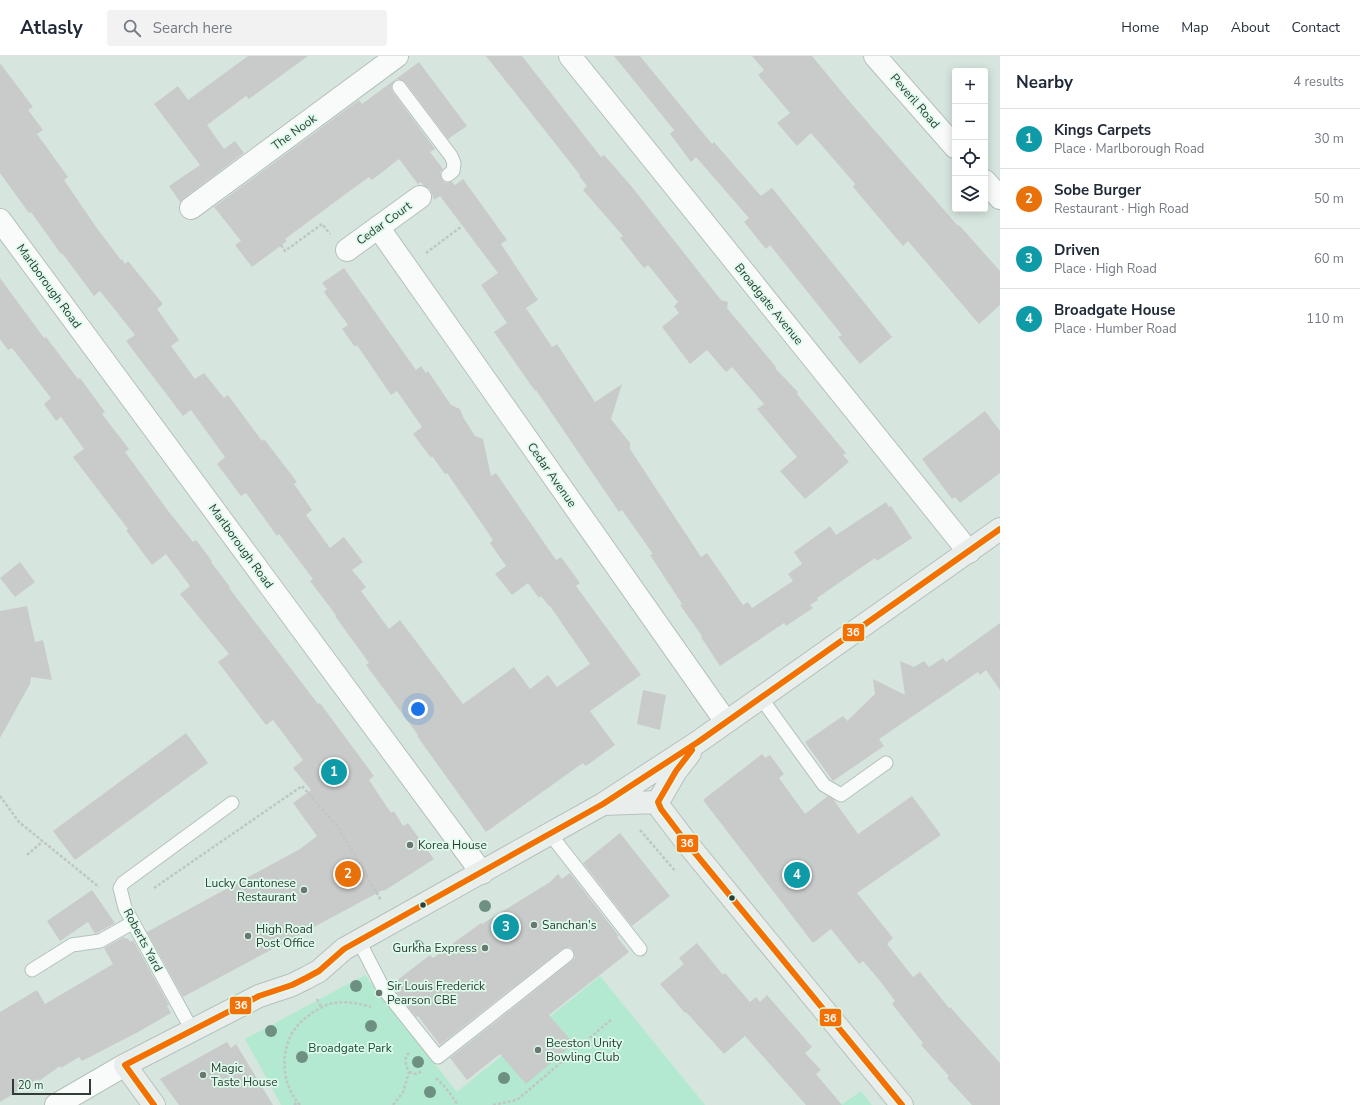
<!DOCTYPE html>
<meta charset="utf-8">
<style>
:root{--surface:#fff;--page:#f2f2f3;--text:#1f2937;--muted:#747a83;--line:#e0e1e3;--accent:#b45309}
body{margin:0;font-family:"Nunito Sans",sans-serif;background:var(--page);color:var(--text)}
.controls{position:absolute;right:12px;top:12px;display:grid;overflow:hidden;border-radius:4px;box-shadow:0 2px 10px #0003}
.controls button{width:36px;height:36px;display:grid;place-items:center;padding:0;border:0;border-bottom:1px solid var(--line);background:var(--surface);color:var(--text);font:20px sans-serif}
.scale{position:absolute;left:12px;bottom:10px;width:79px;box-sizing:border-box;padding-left:4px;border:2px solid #303c36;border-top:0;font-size:11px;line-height:14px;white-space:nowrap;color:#303c36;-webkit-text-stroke:3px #dcfbeb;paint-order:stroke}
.you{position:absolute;left:418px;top:653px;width:14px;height:14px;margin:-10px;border:3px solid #fff;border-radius:50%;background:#1a73e8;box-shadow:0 0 0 6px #1a73e833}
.badge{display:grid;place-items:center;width:26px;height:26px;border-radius:50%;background:var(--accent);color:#fff;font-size:13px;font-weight:700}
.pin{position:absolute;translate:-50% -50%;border:2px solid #fff;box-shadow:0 1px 4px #0006}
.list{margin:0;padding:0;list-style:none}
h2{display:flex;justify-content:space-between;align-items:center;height:52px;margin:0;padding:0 16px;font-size:17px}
h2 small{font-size:13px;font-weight:400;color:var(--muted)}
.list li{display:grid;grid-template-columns:26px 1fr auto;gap:12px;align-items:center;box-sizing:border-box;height:60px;padding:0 16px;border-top:1px solid var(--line)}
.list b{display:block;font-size:15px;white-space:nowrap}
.list p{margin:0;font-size:13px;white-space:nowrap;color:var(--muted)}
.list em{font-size:13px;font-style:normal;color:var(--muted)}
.icon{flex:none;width:22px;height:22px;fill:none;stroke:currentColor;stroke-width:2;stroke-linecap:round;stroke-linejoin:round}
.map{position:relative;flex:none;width:1000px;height:1049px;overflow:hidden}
header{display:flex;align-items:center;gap:24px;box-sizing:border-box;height:56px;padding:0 20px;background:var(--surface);border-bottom:1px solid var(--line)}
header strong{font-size:19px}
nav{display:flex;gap:22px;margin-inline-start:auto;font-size:14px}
.search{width:280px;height:36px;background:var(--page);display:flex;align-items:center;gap:10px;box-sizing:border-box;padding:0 14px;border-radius:4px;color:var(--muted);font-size:15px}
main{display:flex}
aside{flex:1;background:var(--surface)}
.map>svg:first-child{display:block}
.green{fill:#b3e9d0}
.building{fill:#c9cbca}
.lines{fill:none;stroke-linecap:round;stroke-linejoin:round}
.service-casing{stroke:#b4c1ba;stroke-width:15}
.minor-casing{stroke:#b4c1ba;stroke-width:24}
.secondary-casing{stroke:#b4c1ba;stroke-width:24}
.path{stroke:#c0c6c3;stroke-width:2.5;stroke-dasharray:3 2;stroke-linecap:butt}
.service{stroke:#f9fbfa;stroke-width:13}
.minor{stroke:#f9fbfa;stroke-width:22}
.secondary{stroke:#e9eeec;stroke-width:22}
.bus-1-casing{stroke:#dcfbeb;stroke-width:9}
.bus-1{stroke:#f57003;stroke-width:6}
.tree{fill:#6e9082}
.poi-dot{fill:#6a7871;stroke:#dcfbeb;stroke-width:1.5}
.bus-dot{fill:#303c36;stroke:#dcfbeb;stroke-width:1.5}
.labels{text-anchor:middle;stroke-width:3.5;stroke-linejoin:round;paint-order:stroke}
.street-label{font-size:12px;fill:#303c36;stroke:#dcfbeb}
.poi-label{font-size:12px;fill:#303c36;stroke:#dcfbeb;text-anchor:start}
.park-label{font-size:12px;fill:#194936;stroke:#dcfbeb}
.line-badge{stroke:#dcfbeb;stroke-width:1.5}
.badge-label{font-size:11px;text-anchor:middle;font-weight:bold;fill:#fff}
</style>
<header>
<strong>Atlasly</strong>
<div class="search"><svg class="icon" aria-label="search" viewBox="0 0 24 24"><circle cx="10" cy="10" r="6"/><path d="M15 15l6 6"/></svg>Search here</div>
<nav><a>Home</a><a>Map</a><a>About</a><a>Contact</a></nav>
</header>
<main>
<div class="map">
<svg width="1000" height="1049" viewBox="0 0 1000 1049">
<rect width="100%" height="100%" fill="#d6e6de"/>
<path class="green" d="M365 919 457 1036 600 920 705 1049H281L245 983Z
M861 1035 872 1049H841Z"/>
<path class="building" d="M248 0H308L249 43 246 40 207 69 224 93 235 85 244 97 184 142 180 146 169 130 200 109 154 48 178 30 188 44Z
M486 0H522L601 101 604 99 632 131 721 244 728 246 727 252 776 311 775 312 798 336 797 338 846 397 843 399 849 406 805 443 780 415 797 401 757 353 764 348 732 311 726 316 707 294 690 308 662 271 679 257 674 250 678 246 648 209 644 212 620 182 623 180 583 134 587 130 579 120 580 119Z
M614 0H640L712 88 714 86 761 140 772 132 892 281 860 308 838 281 842 279 770 189 766 193 744 166 749 162 696 101 691 106 670 78 674 74Z
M752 0H812L850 46 958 170 959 169 1000 215V249L979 268 908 185 903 190 853 131 855 128 811 77 797 90 777 67 790 57 758 19 764 14Z
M419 6 467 70 448 83 405 26 398 23 395 24 392 28 391 32 393 36 435 93 430 96 443 113 440 116 442 124 445 127 452 126 455 129 463 123 507 184 501 188 538 244 526 252 552 291 557 288 595 346 622 328 611 363 630 387V393L701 501 707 497 743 549 748 546 752 552 793 525 788 518 802 508 794 496 830 470 836 479 886 446 889 451 891 450 912 482 877 505 875 502 817 542 818 544 810 549 813 552 786 570 784 567 720 610 701 581 702 580 680 549 682 548 650 499 653 498 622 454 619 456 536 334 535 335 494 276 507 267 481 229 498 217 440 140 434 144 430 133 423 129 421 126 418 128 399 103 372 124 369 121 351 134 285 183 287 185 252 211 235 189 241 185 214 151 359 44 362 48Z
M0 7 33 51 28 54 43 74 37 78 68 121 64 124 96 171 121 204 122 203 125 208 128 205 163 248 157 253 179 284 171 290 195 323 204 317 224 342 228 339 262 385 264 383 297 426 294 428 312 454 306 459 330 492 344 481 363 506 352 514 366 531 361 535 389 573 400 564 463 648 514 611 530 633 548 619 557 631 590 608 550 550H549L541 540 539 542 528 527 512 539 495 518 506 510 490 487 493 484 447 417 445 418 432 400 431 402 413 378 422 371 397 335 391 339 357 289 355 291 342 273 348 269 324 236 327 233 322 227 344 212 416 314 421 310 426 317 428 315 451 349 460 353 463 361 475 380 483 383 491 420 496 417 556 504 561 501 580 527 576 530 641 619 590 655 615 689 586 710 583 707 486 776 417 680 418 679 366 609 369 607 335 560 336 559 310 525 313 523 279 478 277 480 246 437 241 440 217 408 225 401 191 354 183 360 126 285 135 279 100 235 94 240 62 197 61 198 31 156 29 157 0 117Z
M0 222 44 282 46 281 78 323 80 322 105 356 102 358 129 393 125 396 169 456 193 486 196 484 212 505 211 506 230 531 229 532 318 648 320 647 374 720 369 724 391 757 394 755 403 770 408 767 434 803 384 835 383 834 183 941 147 876 300 793 317 780 293 747 311 734 293 712 303 704 273 664 266 669 218 606 229 598 180 538 190 530 166 498 152 509 126 474 128 473 73 401 84 393 61 361 56 365 44 348 51 342 12 292 8 294 0 283Z
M985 355 1000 375V417L960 447 955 441 952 443 922 403Z
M20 506 35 526 15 541 0 522Z
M27 550 35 586 43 584 52 624 31 621 30 628 0 682V555Z
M1000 567V634L986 614 980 619 978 616 879 683 884 690 833 725 805 686 843 660 847 665 875 638 873 623 905 639 900 605 914 611 924 605 929 611 943 602 946 606Z
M643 634 666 639 660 674 637 668Z
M186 677 208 707 75 804 53 775Z
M762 698 765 702 770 699 784 718 779 722 805 758 828 740 833 743 858 778 912 740 941 779 857 837 893 882 887 888 913 921 920 916 949 952 950 951 1000 1007V1049H972L947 1022 949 1020 921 989 923 987 892 948 895 945 880 925 863 905 859 908 831 873 813 887 703 744Z
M620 777 670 840 632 870 583 807Z
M570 817 619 880 617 881 629 896 549 959 574 988 526 1028 500 998 467 1024 450 1002 572 905 575 902 573 894 570 891 562 893 440 989 418 960 416 961 391 929 430 899 433 902 481 867 482 868 550 826 558 818 562 823Z
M92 834 115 867 95 878 88 866 60 885 47 865Z
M124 881 126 883 128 882 130 886 133 884 169 949 167 950 171 957 140 975 82 1005 79 1001 61 1012 60 1010 39 1025 38 1023 0 1046V956L37 934 45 948 113 908 104 892Z
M697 887 723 919 725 917 750 946 756 941 760 946 767 939 812 991 805 997 821 1014 816 1018 842 1049H806L745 980 724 998 686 956 685 957 660 928 684 908 679 902Z
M227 986 231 992 236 988 273 1049H179L160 1023Z"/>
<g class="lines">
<defs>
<path id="service" d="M399 31 451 100 454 107 453 115 448 119
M761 642 824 729 841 739 886 707
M550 778 640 893
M359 885 383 932 438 1001 567 899
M32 914 72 889 100 885 132 867
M192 974 125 852 120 832 123 827 232 747"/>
<path id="minor" d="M570 0 969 496
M875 0 955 91
M985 125 1000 142
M191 152 397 0
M0 164 482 817
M378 171 726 666
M347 194 420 141
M56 1049 125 1009"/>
<path id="secondary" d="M658 746 661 753 686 786 902 1049
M658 746 676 715 690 697
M603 748 658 746
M154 1049 125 1009 259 940 292 929 306 922 319 915 344 893 603 748 698 686 1000 473"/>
</defs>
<use href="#service" class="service-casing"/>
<use href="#minor" class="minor-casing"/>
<use href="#secondary" class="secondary-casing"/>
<path class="path" d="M281 189 285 195 322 168 330 178
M426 197 462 170
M0 740 19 766 99 831
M640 774 676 816
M27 799 42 786
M154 832 302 730 338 771 381 844
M317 943 321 951
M409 1016 416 1018 423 1015
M436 1022 446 1032 458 1049
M294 1049 298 1046
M300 1049C279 1027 279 985 302 965 305 962 309 960 312 957 319 953 326 948 334 947 347 945 358 947 371 951
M393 1049 403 1036 409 1016C406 1009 403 1003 409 997
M493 1049 517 1044 612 963"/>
<use href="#service" class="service"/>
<use href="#minor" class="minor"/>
<use href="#secondary" class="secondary"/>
<defs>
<path id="bus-1" d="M692 694 676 715 658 746 661 753 686 786 902 1049
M154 1049 125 1009 259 940 292 929 306 922 319 915 344 893 603 748 698 686 1000 473"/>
</defs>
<use href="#bus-1" class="bus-1-casing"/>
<use href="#bus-1" class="bus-1"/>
</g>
<g class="tree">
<circle cx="485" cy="850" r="6"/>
<circle cx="418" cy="890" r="6"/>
<circle cx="356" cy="930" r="6"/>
<circle cx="371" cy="970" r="6"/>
<circle cx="271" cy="975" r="6"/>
<circle cx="302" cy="1001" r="6"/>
<circle cx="418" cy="1006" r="6"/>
<circle cx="504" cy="1022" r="6"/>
<circle cx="430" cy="1036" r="6"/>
</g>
<g class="poi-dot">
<circle cx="410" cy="789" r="4"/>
<circle cx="304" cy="834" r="4"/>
<circle cx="534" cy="869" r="4"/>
<circle cx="248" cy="880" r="4"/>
<circle cx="485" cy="892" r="4"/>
<circle cx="379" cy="937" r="4"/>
<circle cx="538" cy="994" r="4"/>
<circle cx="203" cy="1019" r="4"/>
</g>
<g class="bus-dot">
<circle cx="732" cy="842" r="3.5"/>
<circle cx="423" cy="849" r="3.5"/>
</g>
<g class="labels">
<g class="street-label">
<text transform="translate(915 45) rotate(49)" y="4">Peveril Road</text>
<text transform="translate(294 76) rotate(-36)" y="4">The Nook</text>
<text transform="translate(384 167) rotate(-36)" y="4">Cedar Court</text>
<text transform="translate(49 230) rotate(54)" y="4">Marlborough Road</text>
<text transform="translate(769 248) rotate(51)" y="4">Broadgate Avenue</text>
<text transform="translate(552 419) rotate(55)" y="4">Cedar Avenue</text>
<text transform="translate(241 490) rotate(54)" y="4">Marlborough Road</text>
<text transform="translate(143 884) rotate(62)" y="4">Roberts Yard</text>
</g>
<g class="poi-label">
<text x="418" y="793">Korea House</text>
<text x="296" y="831" text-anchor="end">Lucky Cantonese<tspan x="296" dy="14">Restaurant</tspan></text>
<text x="542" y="873">Sanchan's</text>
<text x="256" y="877">High Road<tspan x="256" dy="14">Post Office</tspan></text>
<text x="477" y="896" text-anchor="end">Gurkha Express</text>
<text x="387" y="934">Sir Louis Frederick<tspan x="387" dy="14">Pearson CBE</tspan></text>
<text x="546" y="991">Beeston Unity<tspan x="546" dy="14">Bowling Club</tspan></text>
<text x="211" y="1016">Magic<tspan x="211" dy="14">Taste House</tspan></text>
</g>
<g class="park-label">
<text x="350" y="996">Broadgate Park</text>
</g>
</g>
<g class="line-badge">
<rect x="842" y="567" width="23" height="19" rx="4" fill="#f57003"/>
<rect x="676" y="778" width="23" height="19" rx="4" fill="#f57003"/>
<rect x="229" y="940" width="23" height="19" rx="4" fill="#f57003"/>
<rect x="819" y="952" width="23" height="19" rx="4" fill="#f57003"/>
</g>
<g class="badge-label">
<text x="853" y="580">36</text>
<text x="687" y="791">36</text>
<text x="241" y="953">36</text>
<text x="830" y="966">36</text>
</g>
</svg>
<div class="controls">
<button>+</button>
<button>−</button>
<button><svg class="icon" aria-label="locate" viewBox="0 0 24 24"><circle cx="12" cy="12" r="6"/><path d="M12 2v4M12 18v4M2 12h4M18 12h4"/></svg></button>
<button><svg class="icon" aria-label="layers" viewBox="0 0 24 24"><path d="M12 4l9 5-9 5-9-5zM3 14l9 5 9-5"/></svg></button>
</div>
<div class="scale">20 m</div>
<div class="you"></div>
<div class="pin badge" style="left:334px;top:716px;background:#0f9aa8">1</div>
<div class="pin badge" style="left:348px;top:818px;background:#e8710a">2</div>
<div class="pin badge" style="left:506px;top:871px;background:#0f9aa8">3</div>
<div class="pin badge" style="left:797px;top:819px;background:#0f9aa8">4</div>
</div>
<aside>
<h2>Nearby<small>4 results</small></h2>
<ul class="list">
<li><span class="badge" style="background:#0f9aa8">1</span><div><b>Kings Carpets</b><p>Place · Marlborough Road</p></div><em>30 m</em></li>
<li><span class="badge" style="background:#e8710a">2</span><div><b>Sobe Burger</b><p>Restaurant · High Road</p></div><em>50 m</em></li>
<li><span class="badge" style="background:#0f9aa8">3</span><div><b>Driven</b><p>Place · High Road</p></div><em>60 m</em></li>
<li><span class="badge" style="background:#0f9aa8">4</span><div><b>Broadgate House</b><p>Place · Humber Road</p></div><em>110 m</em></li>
</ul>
</aside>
</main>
